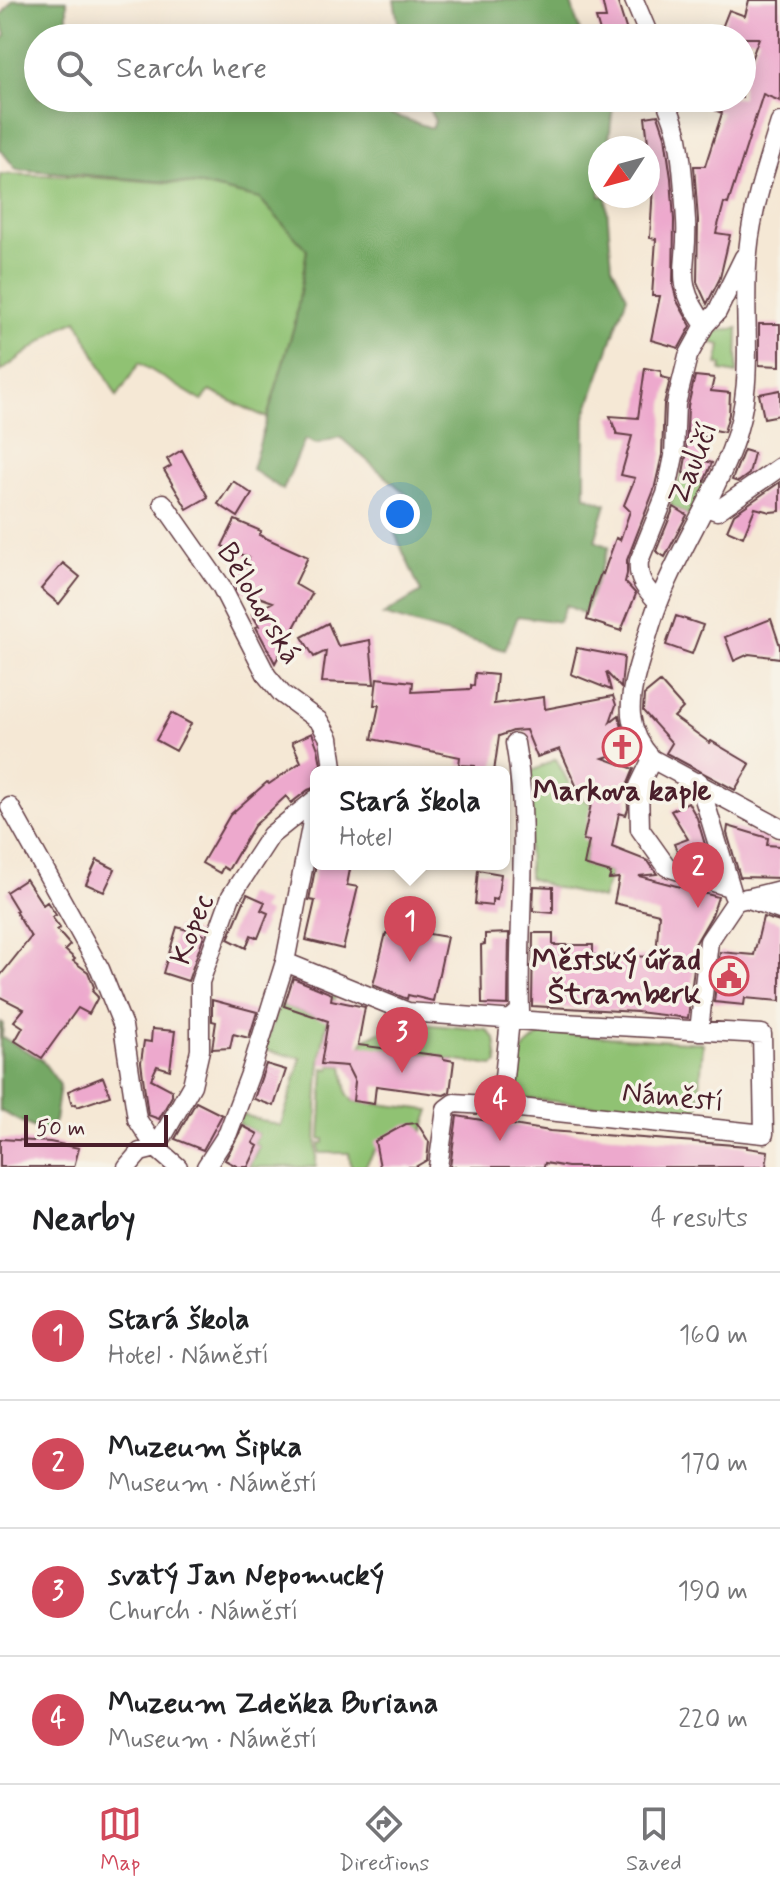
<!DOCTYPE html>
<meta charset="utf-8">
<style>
:root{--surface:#fff;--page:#f6f6f6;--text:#202124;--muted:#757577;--line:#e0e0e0;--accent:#d1495b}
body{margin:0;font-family:Mynerve,sans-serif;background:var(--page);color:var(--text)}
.compass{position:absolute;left:588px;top:136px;width:72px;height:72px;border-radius:50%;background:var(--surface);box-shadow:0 4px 20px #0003;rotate:234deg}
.scale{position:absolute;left:24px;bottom:20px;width:144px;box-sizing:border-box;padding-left:8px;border:4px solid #4a1f2b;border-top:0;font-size:22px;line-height:28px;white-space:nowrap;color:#4a1f2b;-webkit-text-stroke:6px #f7f3e8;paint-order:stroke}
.you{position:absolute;left:400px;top:514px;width:28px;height:28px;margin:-20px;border:6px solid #fff;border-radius:50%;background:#1a73e8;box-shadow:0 0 0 12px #1a73e833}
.badge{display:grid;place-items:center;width:52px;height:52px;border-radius:50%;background:var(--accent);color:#fff;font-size:26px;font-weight:700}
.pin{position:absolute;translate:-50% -66px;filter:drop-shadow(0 2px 4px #0008)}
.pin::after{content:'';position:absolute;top:42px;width:28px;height:24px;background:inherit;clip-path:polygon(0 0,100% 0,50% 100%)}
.popup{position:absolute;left:310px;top:766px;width:200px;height:104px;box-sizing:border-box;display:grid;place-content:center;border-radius:12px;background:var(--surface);filter:drop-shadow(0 2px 6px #0005);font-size:26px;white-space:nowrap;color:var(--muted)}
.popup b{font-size:30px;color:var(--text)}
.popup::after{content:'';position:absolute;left:50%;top:100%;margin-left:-16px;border:16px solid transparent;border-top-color:var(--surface)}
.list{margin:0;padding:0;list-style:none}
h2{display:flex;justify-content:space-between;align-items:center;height:104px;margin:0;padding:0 32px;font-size:34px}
h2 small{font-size:26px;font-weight:400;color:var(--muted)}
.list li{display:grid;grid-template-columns:52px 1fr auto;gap:24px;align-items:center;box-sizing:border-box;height:128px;padding:0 32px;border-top:2px solid var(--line)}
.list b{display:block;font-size:30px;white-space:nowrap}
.list p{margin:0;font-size:26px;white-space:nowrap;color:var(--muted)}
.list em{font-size:26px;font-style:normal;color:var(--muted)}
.icon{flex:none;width:44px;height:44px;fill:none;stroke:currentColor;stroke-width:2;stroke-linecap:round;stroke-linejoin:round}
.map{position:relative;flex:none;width:780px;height:1167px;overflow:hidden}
.search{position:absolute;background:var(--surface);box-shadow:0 4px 20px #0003;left:24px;right:24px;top:24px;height:88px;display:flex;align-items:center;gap:20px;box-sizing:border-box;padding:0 28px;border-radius:44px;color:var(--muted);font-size:30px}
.sheet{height:616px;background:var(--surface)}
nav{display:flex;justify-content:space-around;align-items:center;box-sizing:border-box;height:112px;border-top:2px solid var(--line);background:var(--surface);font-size:22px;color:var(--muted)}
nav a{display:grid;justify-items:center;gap:4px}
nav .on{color:var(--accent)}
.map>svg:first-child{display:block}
.green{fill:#90c273;stroke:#6d704f;stroke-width:2}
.forest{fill:#74a865;stroke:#5f6448;stroke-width:2}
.building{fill:#eda9cd}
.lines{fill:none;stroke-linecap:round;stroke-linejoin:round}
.street-casing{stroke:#643d44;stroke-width:21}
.street{stroke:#fff;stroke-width:18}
.labels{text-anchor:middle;stroke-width:7;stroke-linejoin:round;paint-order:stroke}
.street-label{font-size:30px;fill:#4a1f2b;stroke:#f7f3e8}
.poi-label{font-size:30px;font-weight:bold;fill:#4a1f2b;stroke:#f7f3e8}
</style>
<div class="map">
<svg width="780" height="1167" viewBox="0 0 780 1167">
<rect width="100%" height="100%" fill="#f7f3e8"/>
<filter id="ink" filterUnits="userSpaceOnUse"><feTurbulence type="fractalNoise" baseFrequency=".0125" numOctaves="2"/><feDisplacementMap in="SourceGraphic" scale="16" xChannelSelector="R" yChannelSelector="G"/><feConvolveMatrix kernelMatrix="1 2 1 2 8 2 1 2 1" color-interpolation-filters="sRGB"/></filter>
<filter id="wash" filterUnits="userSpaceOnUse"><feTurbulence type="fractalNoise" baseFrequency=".006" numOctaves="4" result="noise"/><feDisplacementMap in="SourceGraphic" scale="32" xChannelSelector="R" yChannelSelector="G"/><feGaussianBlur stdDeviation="1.8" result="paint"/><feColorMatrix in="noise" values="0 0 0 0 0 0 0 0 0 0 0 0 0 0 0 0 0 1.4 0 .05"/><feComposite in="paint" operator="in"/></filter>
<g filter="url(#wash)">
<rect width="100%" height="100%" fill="#f5e8d5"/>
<path class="green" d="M0 174 72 176 201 185 261 199 307 250 295 323 267 418 210 391 202 401 139 363 117 397 77 320 62 327 0 372Z
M738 328 737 374 721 371 722 365 717 364 721 345 701 340 712 332Z
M682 473 706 482 689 516 670 505Z
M556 759 574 793 593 805 584 865 611 873 602 899 553 887 529 878 526 774Z
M325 988 337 992C315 1042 317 1112 316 1167H249L259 1146 254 1143 258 1134 239 1124 241 1114 281 1126 301 1058 264 1050 279 1004 316 1017Z
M399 1022 487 1030 495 1039 498 1063 493 1066 444 1059 441 1056 415 1052 416 1043 406 1042 405 1051 360 1048 364 1040Z
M543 1033 703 1043 698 1116 520 1098 512 1091C511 1062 520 1048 543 1033Z
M331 1065 343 1066 347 1093 353 1101 430 1110 423 1131 394 1149 375 1150 365 1167H351L349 1153H319V1143H324V1139H320L324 1068 330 1069Z"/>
<path class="forest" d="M13 0H67V26L71 38H38V98H342L432 128 435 121 423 98H614L608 148H600V196H606L612 266 627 296 585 417V496L606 504 595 541 609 547 584 614 566 605 559 622 518 616 505 650 383 615 421 592 389 520 407 495 340 437 316 444 305 439 283 490 252 469 295 323 307 250 260 199 201 185 16 169 0 149 3 84 0 73V43L6 35 0 17Z
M394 0H570L582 38H401Z
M0 1022 3 1024 2 1037 41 1059 60 1085 55 1121 46 1134 0 1111Z"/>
<g id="blocks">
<path class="building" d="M602 0H617L629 38H602L596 18H606Z
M749 0H780V101L763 94 728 204 724 203 716 233 730 235 720 278 707 304 697 282 698 220 694 166H705L722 113 714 110 718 98H742V84L759 38H718L729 10 745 16Z
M658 115 665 136 671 178 674 220 673 286 677 301 691 326 679 348 651 340 660 296H652L656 239 650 238 653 185 645 117Z
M759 324H780V366L759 365Z
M645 368 661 371V377L670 379 664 404 662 455 654 490 627 560V574L625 582 636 594 621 631 587 620 593 594 601 573 603 574 616 538 620 540 630 511 624 505 635 478 621 475 632 436 617 434 610 416 638 418Z
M695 376 714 378 711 391 730 393 729 414 724 432 706 428 702 460 712 463 704 482 683 473 686 457 688 406Z
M780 390V415L764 418 759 394Z
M182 450 208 497 187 509 164 470 171 466 167 459Z
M744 450 754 453 749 474 738 482 732 480Z
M233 481 252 494 238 517 218 504Z
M780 482V511L770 512 755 508 743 537 727 530 734 514Z
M674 507 687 515 665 557 656 551Z
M235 520 261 531 259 535 308 557 295 584 312 594 275 663 256 627 259 626 252 614 273 602 236 589 249 558 222 546Z
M63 563 80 577 59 604 41 589Z
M676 616 703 625 692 654 666 645Z
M771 619 780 646V658L749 654 734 661 725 637Z
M328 623 338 646 370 640 374 684 322 682 326 651 314 657 302 637Z
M577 648 624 657 621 688 606 672 611 690 571 674Z
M475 673 497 675 494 704 544 697 545 709 613 696 616 705 610 722 619 715 627 750 603 758 634 769 627 786 628 809 626 815 619 813 612 847 648 861 657 874 639 876 718 897 712 915 691 951H696L688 1018 637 1012 532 1006 533 933H553V945H593V955L656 957 659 914 614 903 619 878 609 879 611 873 584 865 589 841 583 840 596 782 578 790 560 749 537 757 526 730 513 731 499 736 494 772H475V766L459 765 460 757 372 739 379 705H374L377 678 413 682 412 692 471 689V685L474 686Z
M660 682 683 708 674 717 710 743 711 741 750 764 735 790 666 753 672 743 643 711 644 695Z
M171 713 191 724 176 751 156 740Z
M312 733 318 749 321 764 316 769V787L308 790 291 803 286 796 254 826 228 870 223 867 220 873 202 863 230 815 267 782 269 784 301 762 292 742Z
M688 802 697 818 712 868 681 859 674 844 688 839 671 811Z
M728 826 768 838 767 845 780 846V878L740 877 727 833Z
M97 860 115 869 104 892 86 884Z
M316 864H351L347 885 358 887 343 949 306 940 315 901 309 900Z
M478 870 501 874 497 900 492 899V906L475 904Z
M26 879 43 905 47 902 56 915 52 917 60 928 57 930 70 945 65 950 75 959 73 961 88 972 94 987 92 991 98 997 89 1014 78 1008 42 1058 15 1041 23 1027 14 1021 24 1009 0 997V976L31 937 15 911 17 910 6 892Z
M534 886 553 887V913L533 911Z
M247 894 265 902 261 910 268 913 258 938 251 935 246 948 228 939Z
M409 911 433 916 429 934 447 937 433 1001 408 995 407 999 373 985 386 933 403 937Z
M763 917 780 922V1001L745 998 744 1005 714 1002 720 952 754 955Z
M177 927 204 935 188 981 163 973Z
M509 933 508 1005 482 1004 481 945 485 944V934Z
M293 978 332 994 331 1000 365 1007 358 1045 442 1056 444 1059 454 1061 450 1092 444 1095 376 1086 374 1104 353 1101 355 1082 347 1066 321 1064 328 1021 284 1006Z
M212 1000 257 1012 249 1038 233 1034 230 1048 212 1049 216 1022 212 1021Z
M152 1029 175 1031 170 1070 157 1066 151 1079 172 1090V1096L159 1119 148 1115 141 1062 144 1041 151 1042Z
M266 1064 286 1070 274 1106 254 1099Z
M103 1077 110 1096 77 1107 76 1104 72 1105 68 1091Z
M196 1102 222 1115 203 1150 175 1139Z
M457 1116 550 1131 747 1146V1148L768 1151 766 1167H568L545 1163 544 1167H450Z
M417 1123 429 1142 427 1160 415 1167H380L375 1141 406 1124Z
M243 1126 258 1134 253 1143 258 1146 248 1167H238L225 1160Z
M0 1139 50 1142 79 1148 74 1167H0Z"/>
</g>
</g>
<g filter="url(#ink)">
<use href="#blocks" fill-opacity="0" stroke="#643d44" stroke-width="2"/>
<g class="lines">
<defs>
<path id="street" d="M634 0 650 38
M780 122C767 164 752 208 748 252 741 322 758 381 731 450 711 503 678 551 658 604 652 619 648 635 643 650 637 670 629 694 631 715 633 731 641 747 652 759L780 828
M705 325 717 312 744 257
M163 503 221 586 267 676 282 694 319 721 329 738 333 767 330 772
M706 507 717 511 780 467
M658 602C646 589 637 580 639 561L666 494 674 456 676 404 688 356 705 325C671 278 689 270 686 220 684 192 683 161 677 133 674 121 669 110 665 98
M652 759 639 786 640 829 667 867 729 887
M699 782 733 895
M10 807 100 969 123 1026 137 1119 156 1148 192 1085 200 1050V982L231 896 271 835 316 799
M746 898 780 910
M736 901 780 890
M285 962 408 1012 544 1022 762 1034 764 1134 501 1106 510 1020 520 1011C517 922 531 831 515 743
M699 1031 709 941 736 901
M127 1167 140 1152 156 1148 178 1167
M206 1167 228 1133 250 1074 285 962 316 801
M438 1167 446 1109 454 1103 501 1106"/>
</defs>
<use href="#street" class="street-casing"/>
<use href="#street" class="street"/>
</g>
</g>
<defs>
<symbol id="church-ring" viewBox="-11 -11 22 22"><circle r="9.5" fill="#f7f3e8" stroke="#d1495b" stroke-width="1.5"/><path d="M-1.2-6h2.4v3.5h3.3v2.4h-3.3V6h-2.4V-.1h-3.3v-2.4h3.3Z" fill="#d1495b"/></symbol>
<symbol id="civic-ring" viewBox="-11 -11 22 22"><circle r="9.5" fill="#f7f3e8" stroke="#d1495b" stroke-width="1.5"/><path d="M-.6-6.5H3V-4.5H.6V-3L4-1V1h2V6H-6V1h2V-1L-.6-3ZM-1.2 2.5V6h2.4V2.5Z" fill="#d1495b"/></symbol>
</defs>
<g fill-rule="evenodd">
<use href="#church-ring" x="600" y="725" width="44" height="44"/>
<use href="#civic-ring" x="707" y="954" width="44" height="44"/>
</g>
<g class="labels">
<g class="street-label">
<text transform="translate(692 463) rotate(-68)" y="10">Zauličí</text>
<text transform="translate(260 603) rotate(59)" y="10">Bělohorská</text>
<text transform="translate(191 929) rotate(-70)" y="10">Kopec</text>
<text transform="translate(673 1096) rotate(6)" y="10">Náměstí</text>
</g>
<g class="poi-label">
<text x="622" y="800">Markova kaple</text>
<text x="701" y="969" text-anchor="end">Městský úřad<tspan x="701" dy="34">Štramberk</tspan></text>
</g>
</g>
</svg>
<svg class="compass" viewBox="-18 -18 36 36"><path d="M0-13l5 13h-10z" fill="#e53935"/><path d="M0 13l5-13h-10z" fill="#757577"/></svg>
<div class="scale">50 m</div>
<div class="you"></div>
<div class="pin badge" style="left:410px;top:962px">1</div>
<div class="popup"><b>Stará škola</b>Hotel</div>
<div class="pin badge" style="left:698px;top:908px">2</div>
<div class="pin badge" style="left:402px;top:1073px">3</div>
<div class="pin badge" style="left:500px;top:1141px">4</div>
<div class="search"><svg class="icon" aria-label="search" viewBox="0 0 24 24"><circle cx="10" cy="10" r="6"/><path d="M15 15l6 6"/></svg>Search here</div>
</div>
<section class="sheet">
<h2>Nearby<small>4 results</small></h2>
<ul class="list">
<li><span class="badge">1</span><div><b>Stará škola</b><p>Hotel · Náměstí</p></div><em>160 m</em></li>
<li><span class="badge">2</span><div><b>Muzeum Šipka</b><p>Museum · Náměstí</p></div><em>170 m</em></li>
<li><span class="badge">3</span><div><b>svatý Jan Nepomucký</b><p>Church · Náměstí</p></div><em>190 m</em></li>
<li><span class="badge">4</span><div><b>Muzeum Zdeňka Buriana</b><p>Museum · Náměstí</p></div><em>220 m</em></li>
</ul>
</section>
<nav>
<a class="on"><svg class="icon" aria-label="map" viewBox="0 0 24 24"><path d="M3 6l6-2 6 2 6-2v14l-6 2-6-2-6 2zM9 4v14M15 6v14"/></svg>Map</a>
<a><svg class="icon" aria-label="directions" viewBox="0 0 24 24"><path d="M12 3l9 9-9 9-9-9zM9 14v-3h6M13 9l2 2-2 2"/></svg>Directions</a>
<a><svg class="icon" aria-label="saved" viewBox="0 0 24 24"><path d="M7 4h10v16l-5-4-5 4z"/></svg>Saved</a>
</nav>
